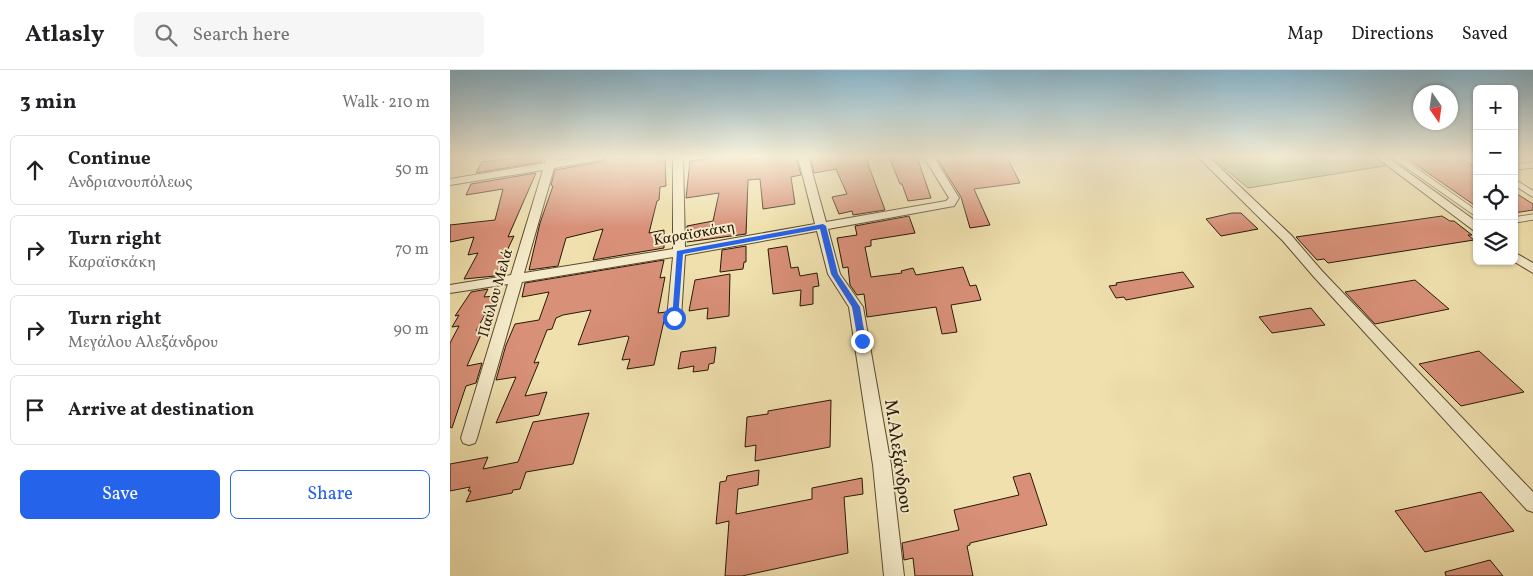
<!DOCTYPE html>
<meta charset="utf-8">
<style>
:root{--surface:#fff;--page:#f6f6f6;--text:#202124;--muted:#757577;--line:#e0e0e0;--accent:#2563eb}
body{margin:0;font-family:Vollkorn,serif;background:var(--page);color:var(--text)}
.controls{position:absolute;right:15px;top:15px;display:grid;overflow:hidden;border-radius:8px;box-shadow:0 1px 4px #0004}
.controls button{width:45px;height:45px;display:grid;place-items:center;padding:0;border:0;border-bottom:1px solid var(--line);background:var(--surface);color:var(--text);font:25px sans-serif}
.compass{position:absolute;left:963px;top:15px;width:45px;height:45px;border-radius:50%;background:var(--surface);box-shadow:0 1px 4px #0004;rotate:167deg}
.stop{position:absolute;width:15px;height:15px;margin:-11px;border:4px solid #2563eb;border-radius:50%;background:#fff}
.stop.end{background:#2563eb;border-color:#fff;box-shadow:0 1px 5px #0008}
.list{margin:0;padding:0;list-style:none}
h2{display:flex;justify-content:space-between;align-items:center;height:65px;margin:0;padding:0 20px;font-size:21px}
h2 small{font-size:16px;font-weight:400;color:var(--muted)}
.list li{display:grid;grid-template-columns:32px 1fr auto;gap:15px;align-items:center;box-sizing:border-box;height:70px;margin:0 10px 10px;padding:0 10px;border:1px solid var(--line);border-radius:8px}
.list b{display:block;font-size:19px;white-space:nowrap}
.list p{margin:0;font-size:16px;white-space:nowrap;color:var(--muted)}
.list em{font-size:16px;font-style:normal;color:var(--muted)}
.actions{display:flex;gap:10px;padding:15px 20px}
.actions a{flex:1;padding:11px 0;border:1px solid var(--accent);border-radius:8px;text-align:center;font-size:18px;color:var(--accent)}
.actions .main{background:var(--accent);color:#fff}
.icon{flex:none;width:28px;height:28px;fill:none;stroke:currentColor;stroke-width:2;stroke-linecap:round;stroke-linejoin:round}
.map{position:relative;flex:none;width:1083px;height:506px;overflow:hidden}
header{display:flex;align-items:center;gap:30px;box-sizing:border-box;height:70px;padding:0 25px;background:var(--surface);border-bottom:1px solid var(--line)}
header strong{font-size:24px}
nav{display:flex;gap:28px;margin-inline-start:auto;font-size:18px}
.search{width:350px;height:45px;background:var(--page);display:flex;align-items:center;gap:12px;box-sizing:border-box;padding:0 18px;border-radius:8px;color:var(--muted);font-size:19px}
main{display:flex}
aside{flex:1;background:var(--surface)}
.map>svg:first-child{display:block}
.green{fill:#b5c38d;stroke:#6e6e4a}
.building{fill:#d89078;stroke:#271908}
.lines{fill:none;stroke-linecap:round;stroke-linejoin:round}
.lane-casing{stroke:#594b31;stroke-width:7}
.street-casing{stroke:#594b31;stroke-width:2}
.lane{stroke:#f5ebca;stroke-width:5.5}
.street{fill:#f5ebca;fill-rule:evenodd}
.route{fill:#2563eb}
.labels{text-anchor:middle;stroke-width:4;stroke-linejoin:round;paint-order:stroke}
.street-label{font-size:15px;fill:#271908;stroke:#f5ebca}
.near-street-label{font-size:18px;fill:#271908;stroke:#f5ebca}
</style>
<header>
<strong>Atlasly</strong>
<div class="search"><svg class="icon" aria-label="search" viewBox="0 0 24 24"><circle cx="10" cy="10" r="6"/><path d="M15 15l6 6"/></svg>Search here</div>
<nav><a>Map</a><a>Directions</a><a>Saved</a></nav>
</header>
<main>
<aside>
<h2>3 min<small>Walk · 210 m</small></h2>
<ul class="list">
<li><svg class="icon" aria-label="ahead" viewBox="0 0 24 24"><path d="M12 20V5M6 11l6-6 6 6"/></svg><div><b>Continue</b><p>Ανδριανουπόλεως</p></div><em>50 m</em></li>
<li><svg class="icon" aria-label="right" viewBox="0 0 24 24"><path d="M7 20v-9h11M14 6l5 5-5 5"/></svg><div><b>Turn right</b><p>Καραϊσκάκη</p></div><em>70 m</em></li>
<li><svg class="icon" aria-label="right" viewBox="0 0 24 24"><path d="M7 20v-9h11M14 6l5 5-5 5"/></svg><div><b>Turn right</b><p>Μεγάλου Αλεξάνδρου</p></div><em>90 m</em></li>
<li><svg class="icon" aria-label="arrive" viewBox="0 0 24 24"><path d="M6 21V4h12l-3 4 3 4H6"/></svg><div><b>Arrive at destination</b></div></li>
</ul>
<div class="actions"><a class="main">Save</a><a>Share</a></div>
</aside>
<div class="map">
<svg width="1083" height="506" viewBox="0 0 1083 506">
<rect width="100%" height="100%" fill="#efe0ad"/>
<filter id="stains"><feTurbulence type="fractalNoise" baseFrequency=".004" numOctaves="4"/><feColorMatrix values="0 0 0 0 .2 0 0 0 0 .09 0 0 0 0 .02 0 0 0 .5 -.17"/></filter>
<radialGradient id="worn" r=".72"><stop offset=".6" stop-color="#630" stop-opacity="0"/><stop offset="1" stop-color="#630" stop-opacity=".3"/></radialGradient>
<path class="green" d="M761 87H929L940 95 798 118Z"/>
<path class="building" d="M75 87H93L91 92 26 103 32 92Z
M157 87H165V89L215 87 216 116 210 117 209 130 207 131 199 163 214 160V178L143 190 153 159 116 168 108 196 79 200 90 153 103 116 101 115 105 100 150 92Z
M269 87H298V90L315 87H346L351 105 341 107 345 134 313 139 310 109 298 110 296 164 237 172V156L263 151 269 123 236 128 240 91Z
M360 87H418V94L435 140 403 145 402 141 389 144 382 127 397 124 386 99 364 103Z
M439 87H467L481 128 458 131 452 114H450Z
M486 87H557L570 113 524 119 540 155 520 158 511 127Z
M955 87H1009L1027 98V137Z
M86 103 58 167 64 166 45 206 14 209 28 183 18 185 24 167 0 172V155L45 150 53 119 16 125 21 114Z
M1064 122 1083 134V140L1064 143Z
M782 143H791L808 159 771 166 756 149Z
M459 146 465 163 421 170V176L415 177 421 207 452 203 451 201 463 198 466 205 513 197 520 216 526 215 531 230 501 235 507 262 492 264 486 237 417 247 414 224 407 225 400 215 398 197 393 198 387 168 407 165 405 156Z
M992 146 1000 151H1004L1022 165H1018L1024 170 878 193 874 189 867 190 846 167Z
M296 176V192H294L293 199 270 202 272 180Z
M337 176 341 198 348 197 350 206 367 203 369 216 363 217V234L350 236 351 220 323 224 318 179Z
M214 190 210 208 215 207 208 243 216 242 204 295 177 299 180 289 172 290 179 267 177 266 128 275 141 240 113 245 106 248 102 259 97 260 84 293 89 292 75 326 97 322 89 345 46 353 66 307 46 310 56 275 65 254 89 250 99 222 72 227 75 213Z
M733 202 744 217 676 230 674 227 666 228 659 216 667 215 666 213Z
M280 204 279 246 257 249 258 238 239 241 245 210Z
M965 210 999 239 925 254 895 222Z
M38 219 34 227 45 226 26 261 33 260 17 296 32 293 26 313 16 316 2 358 0 357V273L9 256 2 257 9 245 5 246 21 222Z
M861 238 875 255 822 263 809 247Z
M266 277 264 293 259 294 258 300 243 302 244 296 228 299 231 282Z
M1029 281 1074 322 1011 336 969 294Z
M381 330 380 377 305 391 306 375 295 377 297 347 318 344V341Z
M139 343 123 394 76 402 70 419 63 420 62 423 16 432 21 421H18L20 417 0 421V394L38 387 33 399 68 392 83 352Z
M309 400 308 415 288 419 286 444 362 429V418L412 408 413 424 394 427 398 483 292 506H275L279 451 266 454 270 412 276 411 277 406Z
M580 403 597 455 520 473V475L517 476 523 506H465L463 488 454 490 452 473 509 460 504 440 569 425 563 407Z
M1031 422 1064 461 975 482 945 441Z
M1040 490 1053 506H996L995 502Z"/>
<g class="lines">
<defs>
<path id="lane" d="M946 87 1027 144
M1024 87 1027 89
M1066 97 1083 95
M1064 112 1083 124
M1064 150 1083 147"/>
<path id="street" d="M97 87H107L106 91 132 87H155L150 90 104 98 74 203 223 179V87H233L235 177 365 154 348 87H358L376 152 496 131 499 128 474 87H484L509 128 504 136 378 159 390 204 413 237 441 395 454 506H434L423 395 399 237 378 204 367 161 235 185 231 248 229 251H219L217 248 223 187 72 212 27 368 25 373 19 375 13 373 11 368 58 214 0 223V215L61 205 93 100 0 115V109L95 93Z
M748 87H759L841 165 872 201 1083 422V442L1077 440 864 207 833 171Z
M926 87H937L1027 152V161L1023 160Z
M1064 182 1083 193V203L1063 191Z"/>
</defs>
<use href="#lane" class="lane-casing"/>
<use href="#street" class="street-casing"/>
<use href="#lane" class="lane"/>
<use href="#street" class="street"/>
</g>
<linearGradient id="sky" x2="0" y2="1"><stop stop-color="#89b8d0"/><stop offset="0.55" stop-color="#f8f1da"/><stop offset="1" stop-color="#f8f1da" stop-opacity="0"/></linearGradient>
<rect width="1083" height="158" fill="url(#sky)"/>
<path class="route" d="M373 154 376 156 388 204 410 237 416 271 415 273H409L408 271 402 237 381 204 370 159 233 184 228 248 224 251 222 250 227 181Z"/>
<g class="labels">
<g class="street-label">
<text transform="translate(244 163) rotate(-10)" y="5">Καραϊσκάκη</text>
<text transform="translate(45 223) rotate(-74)" y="5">Παύλου Μελά</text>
</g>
<g class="near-street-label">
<text transform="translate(449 386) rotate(82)" y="6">Μ.Αλεξάνδρου</text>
</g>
</g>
<rect width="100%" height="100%" filter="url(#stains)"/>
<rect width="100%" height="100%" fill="url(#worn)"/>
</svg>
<div class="controls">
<button>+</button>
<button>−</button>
<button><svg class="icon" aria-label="locate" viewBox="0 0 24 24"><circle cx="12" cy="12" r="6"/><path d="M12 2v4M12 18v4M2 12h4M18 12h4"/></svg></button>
<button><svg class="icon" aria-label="layers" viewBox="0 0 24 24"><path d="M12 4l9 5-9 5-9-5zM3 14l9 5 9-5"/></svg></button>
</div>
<svg class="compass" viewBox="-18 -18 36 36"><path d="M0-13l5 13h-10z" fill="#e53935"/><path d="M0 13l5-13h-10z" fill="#757577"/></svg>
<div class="stop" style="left:224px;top:248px"></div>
<div class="stop end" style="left:412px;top:271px"></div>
</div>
</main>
